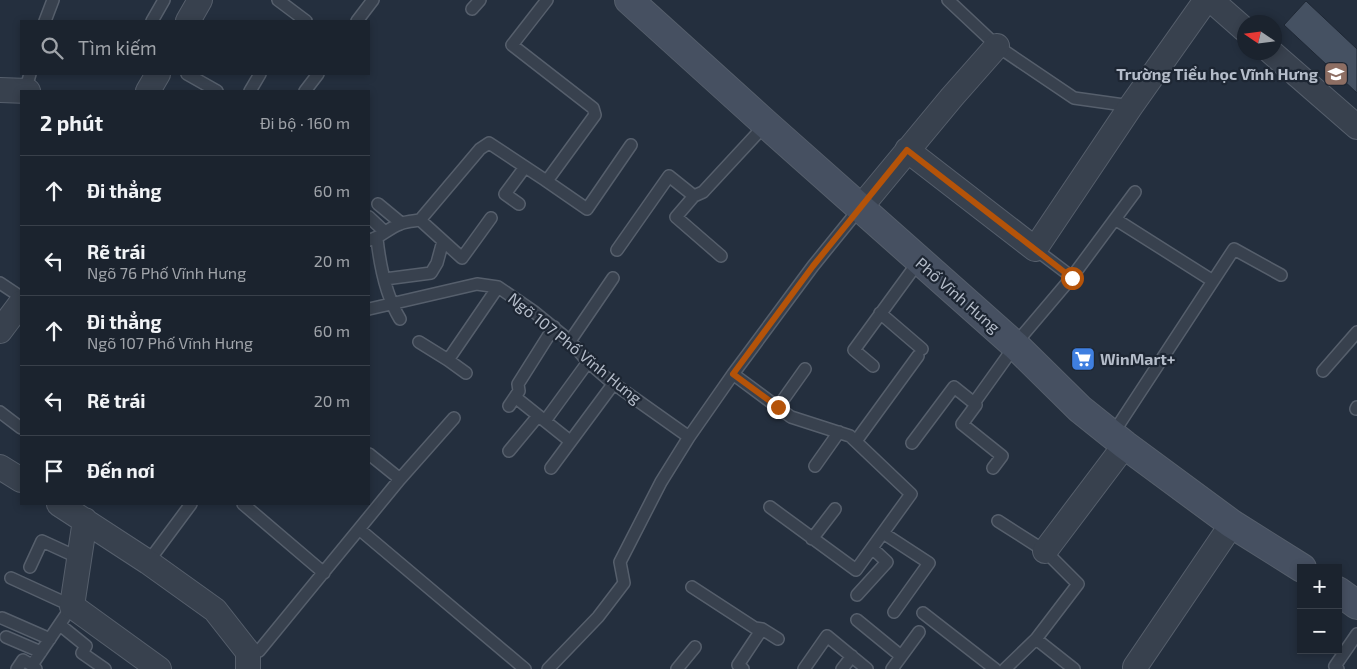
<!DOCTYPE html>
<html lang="vi">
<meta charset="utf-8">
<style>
:root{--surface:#1b232e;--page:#242b36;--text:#f1f3f6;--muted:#a0a4aa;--line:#39404a}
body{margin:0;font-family:"Exo 2",sans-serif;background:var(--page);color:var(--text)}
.controls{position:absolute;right:15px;bottom:15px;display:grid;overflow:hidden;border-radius:0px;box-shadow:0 2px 8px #0003}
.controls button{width:45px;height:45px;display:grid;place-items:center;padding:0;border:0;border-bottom:1px solid var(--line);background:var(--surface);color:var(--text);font:25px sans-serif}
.compass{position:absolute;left:1237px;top:15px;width:45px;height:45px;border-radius:50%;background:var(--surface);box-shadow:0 2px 8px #0003;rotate:283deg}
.stop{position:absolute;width:15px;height:15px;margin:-11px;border:4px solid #b45309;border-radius:50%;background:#fff}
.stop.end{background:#b45309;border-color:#fff;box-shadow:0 1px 5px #0008}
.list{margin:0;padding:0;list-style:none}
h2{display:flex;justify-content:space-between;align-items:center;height:65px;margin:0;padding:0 20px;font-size:21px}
h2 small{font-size:16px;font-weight:400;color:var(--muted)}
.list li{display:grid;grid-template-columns:32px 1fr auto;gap:15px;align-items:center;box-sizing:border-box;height:70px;padding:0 20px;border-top:1px solid var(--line)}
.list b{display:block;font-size:19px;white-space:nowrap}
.list p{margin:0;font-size:16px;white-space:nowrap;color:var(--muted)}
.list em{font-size:16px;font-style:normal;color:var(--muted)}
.icon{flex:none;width:28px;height:28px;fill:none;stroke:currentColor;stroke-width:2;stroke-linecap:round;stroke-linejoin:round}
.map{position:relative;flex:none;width:1357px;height:669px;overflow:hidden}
.search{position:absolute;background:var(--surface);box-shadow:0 2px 8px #0003;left:20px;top:20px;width:350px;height:55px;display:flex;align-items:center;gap:12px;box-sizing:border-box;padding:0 18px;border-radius:0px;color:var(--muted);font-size:19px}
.panel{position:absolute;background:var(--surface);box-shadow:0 2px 8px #0003;left:20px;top:90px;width:350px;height:415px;border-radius:0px}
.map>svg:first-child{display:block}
.building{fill:#455162;stroke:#1f2835}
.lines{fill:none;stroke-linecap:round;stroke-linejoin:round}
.service-casing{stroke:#565f6c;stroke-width:14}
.minor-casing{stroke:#565f6c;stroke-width:26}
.secondary-casing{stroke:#565f6c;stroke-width:30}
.service{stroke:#38414e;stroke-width:11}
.minor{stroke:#38414e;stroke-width:24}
.secondary{stroke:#465061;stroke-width:28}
.route{stroke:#b45309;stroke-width:6}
.labels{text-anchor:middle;stroke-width:4.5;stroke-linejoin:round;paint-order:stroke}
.poi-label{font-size:16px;font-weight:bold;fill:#b4bcc9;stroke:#1d2633;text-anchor:end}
.street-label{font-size:16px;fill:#b4bcc9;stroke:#1d2633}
</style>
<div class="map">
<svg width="1357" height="669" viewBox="0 0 1357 669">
<rect width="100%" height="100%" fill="#242f3e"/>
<path class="building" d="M1306 1 1357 49V93L1284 25Z"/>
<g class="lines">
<defs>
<path id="service" d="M278 0 306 21
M948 0 997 46 1074 98 1131 106
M472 9 480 0
M45 21 53 0
M152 21 164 0
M357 21 373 0
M187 74 217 91
M25 91 30 74
M250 91 260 74
M305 91 318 74
M545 180 587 209 631 145
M378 204 401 223
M519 204 505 194 525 167
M369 217 385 232
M1115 219 1213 281
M420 220 462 258 491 218
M377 239C380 266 386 296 400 319
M369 240C381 238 388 228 400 224 406 221 414 221 420 220L480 149 489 143 545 180 549 178 595 115 593 108 512 45 547 0
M1035 249 1072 277
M617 250 669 176 694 196
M721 256 676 217 694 196 703 192 766 124
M385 279 431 273 437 263 443 241
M0 283 21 297
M369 309 477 284 498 287 533 311 570 341 588 362 610 381 689 437
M880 313 922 349
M570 341 613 278
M419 342 448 360 498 287
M448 360 466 373
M873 366 854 350 919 261
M1323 371 1357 332
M733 374 791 417 850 436 911 494 856 570 770 507
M515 397 570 441
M974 403 976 405 962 424 1002 456 993 468
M509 406 519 391 518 384 554 327
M778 407 805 369
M1356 409 1357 407
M0 412 21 428
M545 421 588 362
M1112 435 1234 249 1281 275
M856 441 918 356
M912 443 954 387 974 403 1022 336 1072 277 1135 192
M509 451 538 416
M369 454 400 479
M815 466 839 432
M551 468 614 383
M243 504 324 573
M998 521 1045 551 1078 584 1036 639 1005 669
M359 529 525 669
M883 533 929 563 894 612
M812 539 835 509
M148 562 191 504
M30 567 42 541 79 558
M11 578 72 606 32 665 36 669
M692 587 755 628 762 629 778 639
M857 595 887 562 872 548
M923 613 995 669
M2 618 50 639
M857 620 901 656
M60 625 86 646 82 653 105 669
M6 637 41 652
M1036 639 1074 669
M248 652 259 651 400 479 454 418
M17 669 23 660 32 665
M548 669 598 617 624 583 620 562 661 482 689 437 733 374 813 266 860 208
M677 669 695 647
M743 669 738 665 762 629
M804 669 827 636 867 669
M842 669 852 656
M892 669 919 632
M1338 669 1335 666 1357 634"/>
<path id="minor" d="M1211 0 1244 29
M188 21 200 0
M1271 52 1357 127
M0 90 28 91
M148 91 158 74
M907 150 1035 249 1131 106 1206 0
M860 208 952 97 997 46
M0 331 21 303
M0 467 21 480
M59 504 148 562 215 610 248 652V669
M85 520 72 606 159 669
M1045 551 1125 445
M1135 667 1232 524"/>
<path id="secondary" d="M629 0 766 124 1016 346 1080 409 1125 445 1232 524 1302 568
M1338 591 1357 605"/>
</defs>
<use href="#service" class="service-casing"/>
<use href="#minor" class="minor-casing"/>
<use href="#secondary" class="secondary-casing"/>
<use href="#service" class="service"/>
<use href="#minor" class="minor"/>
<use href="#secondary" class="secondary"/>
</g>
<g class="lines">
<path class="route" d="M778 407 733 374 813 266 907 150 1072 278"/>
</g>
<defs>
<symbol id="school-square" viewBox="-11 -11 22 22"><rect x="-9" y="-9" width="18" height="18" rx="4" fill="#8d6e63" stroke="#1d2633"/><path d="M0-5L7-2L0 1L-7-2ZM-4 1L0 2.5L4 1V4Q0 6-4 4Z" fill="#fff"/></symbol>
<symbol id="supermarket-square" viewBox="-11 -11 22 22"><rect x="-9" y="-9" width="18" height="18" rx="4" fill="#3f7fe0" stroke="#1d2633"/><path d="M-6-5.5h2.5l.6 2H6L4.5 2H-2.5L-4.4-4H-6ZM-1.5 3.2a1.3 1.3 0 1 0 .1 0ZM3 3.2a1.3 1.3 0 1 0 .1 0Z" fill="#fff"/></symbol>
</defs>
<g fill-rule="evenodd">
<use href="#school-square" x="1322" y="60" width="28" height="28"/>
<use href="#supermarket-square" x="1069" y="345" width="28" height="28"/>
</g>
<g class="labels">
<g class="poi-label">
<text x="1318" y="80">Trường Tiểu học Vĩnh Hưng</text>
<text x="1100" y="365" text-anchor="start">WinMart+</text>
</g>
<g class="street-label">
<text transform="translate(958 295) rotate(41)" y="6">Phố Vĩnh Hưng</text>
<text transform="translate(575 348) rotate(39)" y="6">Ngõ 107 Phố Vĩnh Hưng</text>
</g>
</g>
</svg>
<div class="controls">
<button>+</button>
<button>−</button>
</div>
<svg class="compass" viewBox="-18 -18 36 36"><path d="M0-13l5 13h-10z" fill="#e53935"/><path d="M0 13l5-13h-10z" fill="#a0a4aa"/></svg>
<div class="stop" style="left:1072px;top:278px"></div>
<div class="stop end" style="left:778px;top:407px"></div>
<div class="search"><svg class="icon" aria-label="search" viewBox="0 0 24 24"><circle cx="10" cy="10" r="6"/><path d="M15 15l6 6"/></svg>Tìm kiếm</div>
<section class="panel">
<h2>2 phút<small>Đi bộ · 160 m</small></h2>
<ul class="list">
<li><svg class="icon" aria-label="ahead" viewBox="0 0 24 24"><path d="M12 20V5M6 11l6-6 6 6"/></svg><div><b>Đi thẳng</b></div><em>60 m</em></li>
<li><svg class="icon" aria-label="left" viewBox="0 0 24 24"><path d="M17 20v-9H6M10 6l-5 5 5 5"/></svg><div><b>Rẽ trái</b><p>Ngõ 76 Phố Vĩnh Hưng</p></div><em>20 m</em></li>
<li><svg class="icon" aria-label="ahead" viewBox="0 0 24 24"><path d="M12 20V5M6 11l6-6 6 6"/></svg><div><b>Đi thẳng</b><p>Ngõ 107 Phố Vĩnh Hưng</p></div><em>60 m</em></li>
<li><svg class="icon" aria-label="left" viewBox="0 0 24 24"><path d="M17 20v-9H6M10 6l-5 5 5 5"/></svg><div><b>Rẽ trái</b></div><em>20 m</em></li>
<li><svg class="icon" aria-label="arrive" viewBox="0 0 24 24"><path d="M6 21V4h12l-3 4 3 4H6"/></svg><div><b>Đến nơi</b></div></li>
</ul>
</section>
</div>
